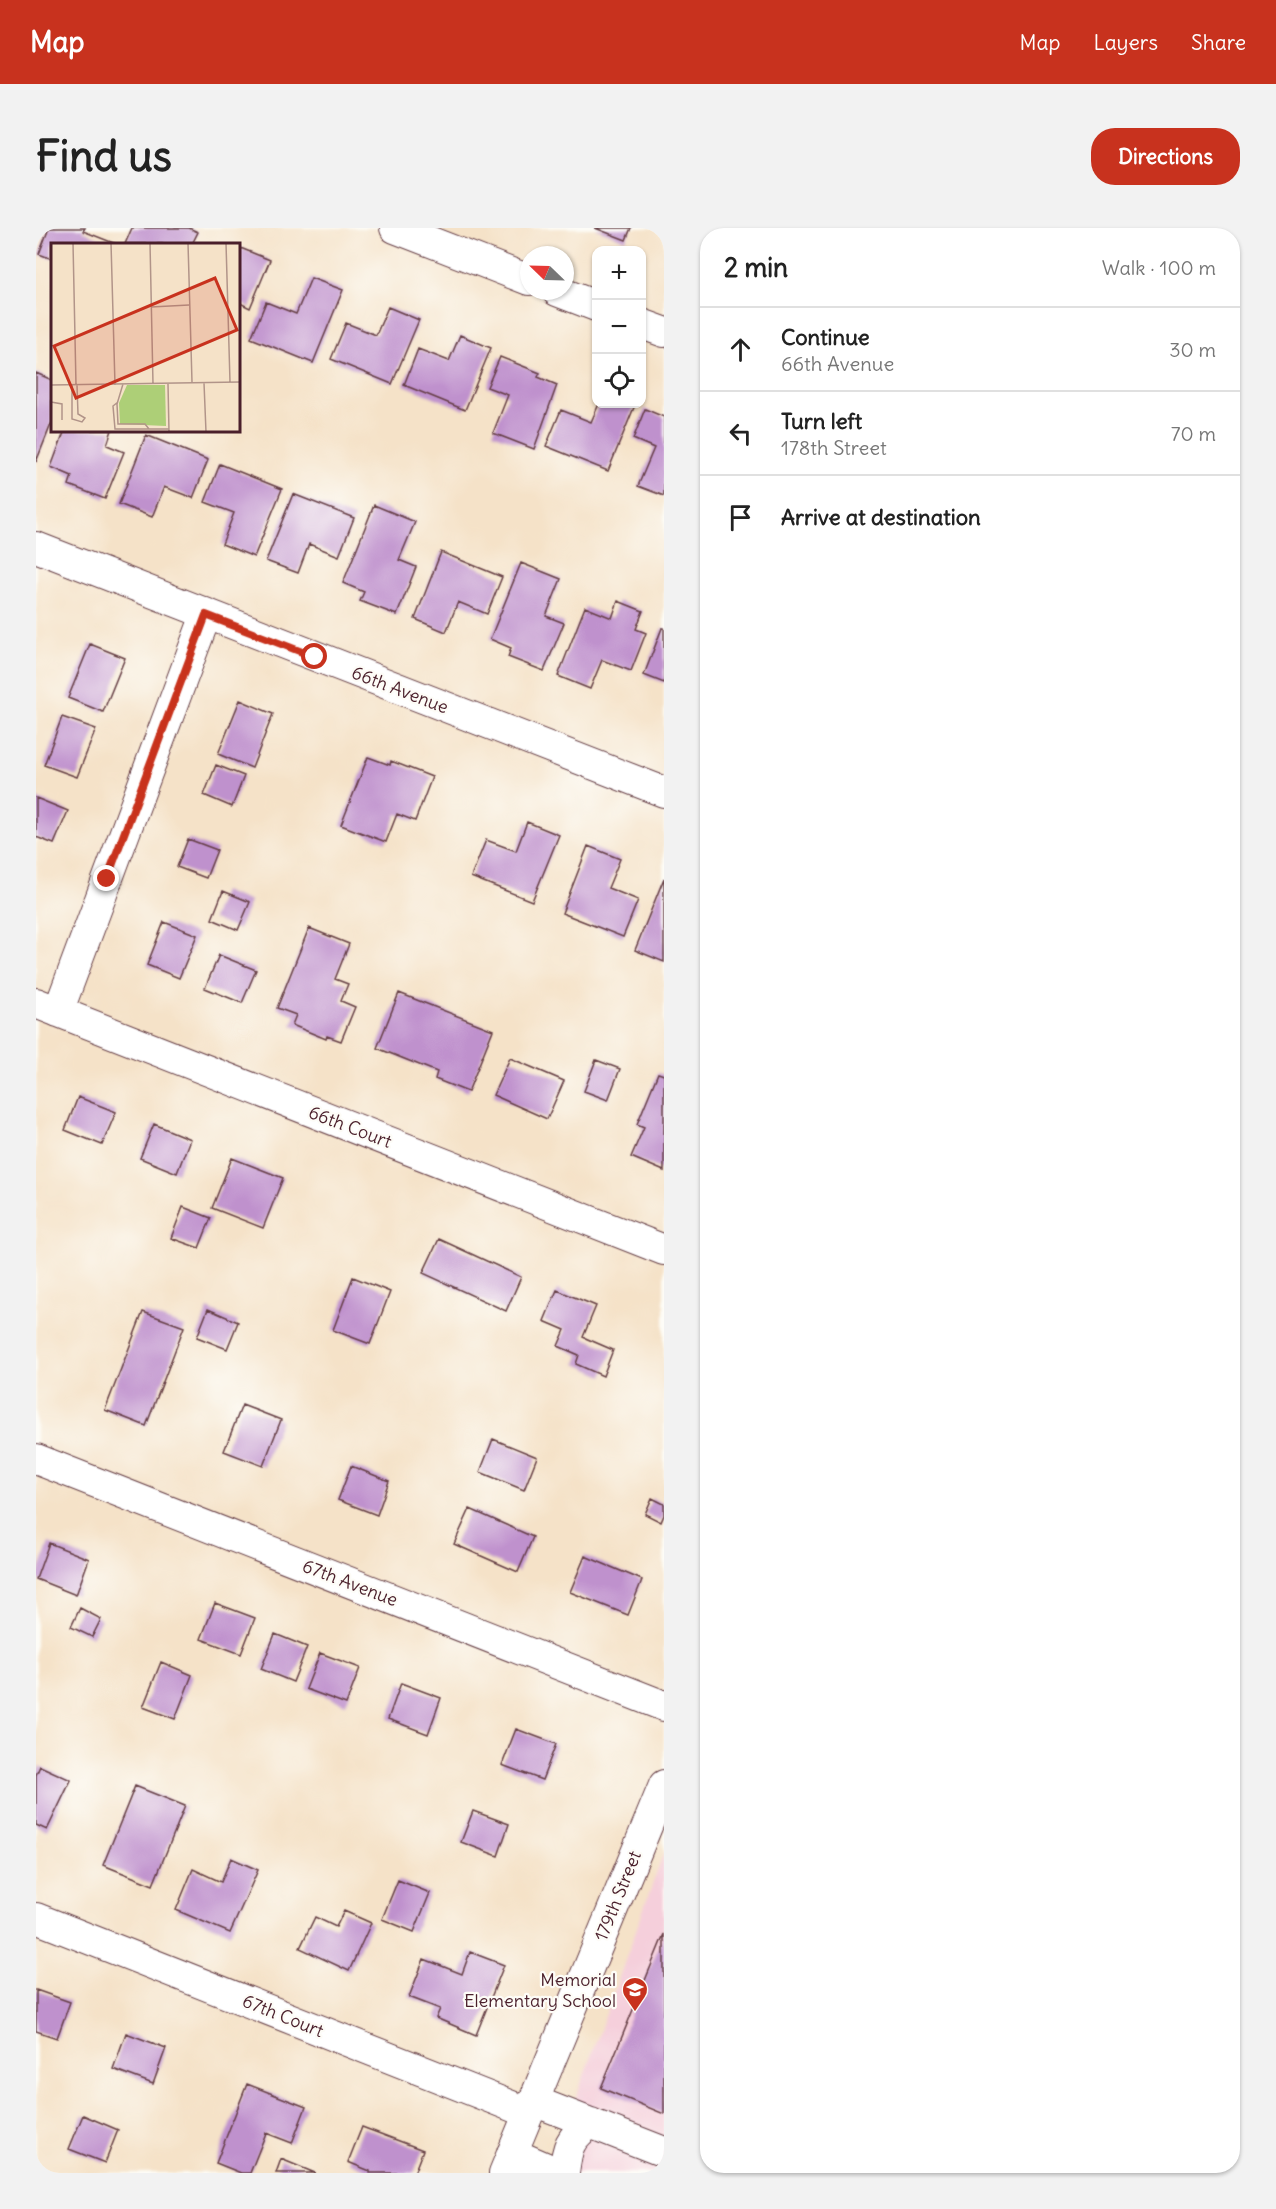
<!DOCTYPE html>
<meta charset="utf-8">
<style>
:root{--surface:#fff;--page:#f2f2f2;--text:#222;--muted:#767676;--line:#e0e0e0;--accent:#c8321e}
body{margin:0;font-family:Delius,sans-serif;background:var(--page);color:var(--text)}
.controls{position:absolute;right:18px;top:18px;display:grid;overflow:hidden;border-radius:12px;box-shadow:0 2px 4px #0004}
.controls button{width:54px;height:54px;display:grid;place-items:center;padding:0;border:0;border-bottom:2px solid var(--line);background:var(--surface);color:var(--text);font:30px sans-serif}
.compass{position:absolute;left:484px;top:18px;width:54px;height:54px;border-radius:50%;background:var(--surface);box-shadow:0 2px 4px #0004;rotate:293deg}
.stop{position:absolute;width:18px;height:18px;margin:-14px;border:4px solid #c8321e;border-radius:50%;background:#fff}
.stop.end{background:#c8321e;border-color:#fff;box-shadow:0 2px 6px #0008}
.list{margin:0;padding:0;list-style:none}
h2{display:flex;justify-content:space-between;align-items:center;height:78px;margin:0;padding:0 24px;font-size:26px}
h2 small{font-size:20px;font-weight:400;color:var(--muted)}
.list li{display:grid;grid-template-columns:39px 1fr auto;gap:18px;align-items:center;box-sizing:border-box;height:84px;padding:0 24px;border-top:2px solid var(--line)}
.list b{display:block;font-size:22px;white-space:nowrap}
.list p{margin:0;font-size:20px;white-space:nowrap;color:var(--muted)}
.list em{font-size:20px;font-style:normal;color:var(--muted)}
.icon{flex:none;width:33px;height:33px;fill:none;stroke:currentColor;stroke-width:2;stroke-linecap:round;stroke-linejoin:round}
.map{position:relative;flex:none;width:628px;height:1945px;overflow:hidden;border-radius:24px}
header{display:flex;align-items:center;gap:36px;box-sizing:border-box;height:84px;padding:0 30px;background:var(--accent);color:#fff}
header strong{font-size:28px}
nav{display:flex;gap:33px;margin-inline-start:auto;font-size:21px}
.intro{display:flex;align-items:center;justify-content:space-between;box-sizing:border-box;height:144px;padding:0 36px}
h1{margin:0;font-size:42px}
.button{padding:15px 27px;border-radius:24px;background:var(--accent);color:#fff;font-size:21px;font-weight:700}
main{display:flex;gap:36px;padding:0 36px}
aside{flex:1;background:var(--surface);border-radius:24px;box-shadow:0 2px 4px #0004}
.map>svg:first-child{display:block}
.built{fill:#f5cfdb}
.building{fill:#bf91cd}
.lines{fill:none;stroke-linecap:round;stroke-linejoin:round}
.minor-casing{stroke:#643c43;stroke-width:32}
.minor{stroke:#fff;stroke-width:30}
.route{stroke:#c8321e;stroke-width:8}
.labels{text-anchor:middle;stroke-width:4.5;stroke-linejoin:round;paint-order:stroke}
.street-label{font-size:18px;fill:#4a1f2b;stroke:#fdfcf7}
.poi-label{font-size:18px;fill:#4a1f2b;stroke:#fdfcf7;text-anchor:end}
.inset-road{fill:none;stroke:#b19489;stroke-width:1.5}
.view{fill:#c8321e;fill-opacity:0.15;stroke:#c8321e;stroke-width:3}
.inset-edge{fill:none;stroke:#4a1f2b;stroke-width:3}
</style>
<header>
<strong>Map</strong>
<nav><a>Map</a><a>Layers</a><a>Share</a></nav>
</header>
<div class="intro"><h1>Find us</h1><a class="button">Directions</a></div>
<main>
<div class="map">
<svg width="628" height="1945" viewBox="0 0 628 1945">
<rect width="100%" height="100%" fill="#fdfcf7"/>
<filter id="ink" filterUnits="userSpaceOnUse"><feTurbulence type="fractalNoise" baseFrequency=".0167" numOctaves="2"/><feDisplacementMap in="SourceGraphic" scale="12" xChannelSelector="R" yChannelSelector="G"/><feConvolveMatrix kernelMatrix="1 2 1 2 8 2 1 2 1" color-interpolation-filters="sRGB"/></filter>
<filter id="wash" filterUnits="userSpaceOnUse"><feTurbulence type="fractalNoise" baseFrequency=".008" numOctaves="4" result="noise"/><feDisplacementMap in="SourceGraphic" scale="24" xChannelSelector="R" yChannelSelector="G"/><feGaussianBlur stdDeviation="1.35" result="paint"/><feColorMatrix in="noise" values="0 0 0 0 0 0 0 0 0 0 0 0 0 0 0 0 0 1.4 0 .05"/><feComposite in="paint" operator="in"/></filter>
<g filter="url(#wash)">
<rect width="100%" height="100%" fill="#f5e2c8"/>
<path class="built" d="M628 1624V1945H513Z"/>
<g id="blocks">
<path class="building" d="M13 0H49L47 3 80 16H16V31L3 26Z
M96 0H153L162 4 156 16H89Z
M559 0H595L590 12Z
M202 19 234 32 214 80 202 74Z
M275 50 307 62 277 135 215 110 230 74 260 86Z
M352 79 383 92 356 156 295 131 310 95 340 107Z
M424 107 455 120 429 182 368 157 382 121 413 133Z
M464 129 504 145 502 149 521 157 498 221 457 205 472 167 451 159Z
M0 145 16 152V194L0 234Z
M563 176 599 177 572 243 510 218 525 182 555 194Z
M609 181 628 189V268L602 258 618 220 597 211Z
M29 202H76L71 217 88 224 69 271 33 257 36 248 15 239Z
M110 207 172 232 157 270 128 259 116 289 83 276Z
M184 236 246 261 218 329 186 316 198 285 169 274Z
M257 266 318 290 303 328 273 316 262 345 230 333Z
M338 277 379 294 363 332 380 339 361 387 324 373 328 364 307 355Z
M405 324 466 349 451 386 422 374 410 404 379 391Z
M485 335 525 351 510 388 528 395 508 443 472 429 475 420 454 411Z
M582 373 607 383 600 401 610 405 595 443 566 432 554 461 522 448 549 379 576 390Z
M626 400H628V455L608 447Z
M54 416 89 430 67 484 32 470Z
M204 472 237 486 216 540 182 526Z
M26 489 60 501 41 549 8 537Z
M332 529 354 537 355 533 396 549 379 593 361 586 350 614 305 597Z
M180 537 208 548 196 579 168 567Z
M0 570 32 583 18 616 0 609Z
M491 594 523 607 496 673 435 649 450 612 480 623Z
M152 611 181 622 170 650 141 639Z
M552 618 584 631 572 660 602 672 587 709 526 685Z
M628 650V734L599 722Z
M187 663 214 674 202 702 176 691Z
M128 694 161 707 143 750 111 737Z
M273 700 313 716 299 751 312 756 305 773 319 779 305 813 291 808 290 811 256 797 260 787 241 780Z
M183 727 220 742 206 775 169 760Z
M363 765 457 802 432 864 399 851 401 844 341 820Z
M474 830 528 853 511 891 457 867Z
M560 832 584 841 572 872 548 863Z
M622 845 628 847V943L595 929 608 899 601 896Z
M42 869 80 884 66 917 29 902Z
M118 896 154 911 141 945 104 930Z
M196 930 247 950 227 1000 176 980Z
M147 979 175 990 163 1020 135 1010Z
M403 1011 485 1049 470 1083 387 1045Z
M317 1049 354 1064 334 1116 297 1102Z
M521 1062 560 1078 547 1109 577 1122 567 1148 540 1136 543 1127 522 1118 529 1102 508 1093Z
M172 1081 202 1094 191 1121 161 1109Z
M107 1084 148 1099 110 1198 69 1182Z
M206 1177 245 1192 227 1238 188 1223Z
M457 1211 501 1229 488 1262 444 1244Z
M315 1238 353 1253 341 1287 302 1272Z
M616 1270 628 1276V1287L625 1294 609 1286Z
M434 1281 497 1309 482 1344 418 1316Z
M13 1315 53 1331 40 1367 0 1351Z
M549 1328 606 1352 592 1387 534 1364Z
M179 1375 219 1390 205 1426 165 1411Z
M44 1380 65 1391 56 1409 35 1399Z
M239 1406 271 1419 257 1454 225 1441Z
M284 1425 324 1440 310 1476 270 1461Z
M125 1434 156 1447 139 1491 107 1479Z
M365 1455 405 1470 392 1506 352 1491Z
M480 1501 520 1516 506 1552 466 1537Z
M4 1538 35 1552 11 1602 0 1597V1547Z
M99 1558 149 1578 117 1657 67 1637Z
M437 1583 473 1596 462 1628 425 1614Z
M195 1630 222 1642 194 1705 140 1682 157 1641 185 1654Z
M362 1652 394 1665 378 1704 346 1691Z
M308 1683 335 1695 313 1743 264 1720 279 1689 300 1699Z
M628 1706V1886L565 1860Z
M434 1724 468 1737 440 1807 400 1790 404 1781 373 1769 388 1731 426 1746Z
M0 1762 34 1774 21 1810 0 1803Z
M90 1805 130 1820 117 1856 77 1841Z
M211 1856 270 1879 256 1915 230 1905 214 1945H205L180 1935Z
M47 1887 82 1902 69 1935 33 1921Z
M326 1899 387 1922 378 1945H334V1943L312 1934Z
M245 1931 279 1945H240Z"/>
</g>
</g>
<g filter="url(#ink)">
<use href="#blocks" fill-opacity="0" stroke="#643c43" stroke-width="1.5"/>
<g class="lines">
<defs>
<path id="minor" d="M359 0 493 52
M521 63 560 78
M606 96 628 104
M0 319 628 564
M0 775 628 1022
M22 784 170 387
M0 1231 628 1478
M0 1690 493 1885
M498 1873 628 1924
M476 1925 522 1945
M468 1945 628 1557
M528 1945C531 1919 533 1910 555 1895"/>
</defs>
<use href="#minor" class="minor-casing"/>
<use href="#minor" class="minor"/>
</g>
</g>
<g class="lines" filter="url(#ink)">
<path class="route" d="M71 651 170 387 279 429"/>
</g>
<defs>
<symbol id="school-pin" viewBox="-11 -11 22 30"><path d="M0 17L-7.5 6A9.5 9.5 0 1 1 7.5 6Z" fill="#c8321e" stroke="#fdfcf7"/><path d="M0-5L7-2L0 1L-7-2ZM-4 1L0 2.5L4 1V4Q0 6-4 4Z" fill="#fff"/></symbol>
</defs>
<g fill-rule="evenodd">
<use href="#school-pin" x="584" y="1747" width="30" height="40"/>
</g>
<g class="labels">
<g class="street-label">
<text transform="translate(364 462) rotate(21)" y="6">66th Avenue</text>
<text transform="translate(314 899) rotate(21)" y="6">66th Court</text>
<text transform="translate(314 1355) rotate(21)" y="6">67th Avenue</text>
<text transform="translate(582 1668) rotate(-68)" y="6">179th Street</text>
<text transform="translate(247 1788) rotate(22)" y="6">67th Court</text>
</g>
<g class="poi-label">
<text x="580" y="1758">Memorial<tspan x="580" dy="21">Elementary School</tspan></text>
</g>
</g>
<g transform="translate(15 15)">
<rect width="189" height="189" fill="#f5e2c8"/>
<path d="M76 142H114L115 183 69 181 68 160Z" fill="#adcf77"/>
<path class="inset-road" d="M22 0 25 142M60 0 64 142M99 0 102 141M137 0 141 139M175 0 179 139M100 64 138 62M153 140 155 189M72 141 66 161 67 181H94L98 186M117 141 118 189M0 142 189 139M21 142V176L31 179 34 175 27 171 26 142M0 159 11 161V177M67 159 62 163 64 186H118"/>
<path class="view" d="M164 35 186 87 25 155 3 103Z"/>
<rect width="189" height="189" class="inset-edge"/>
</g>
</svg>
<div class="controls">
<button>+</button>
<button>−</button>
<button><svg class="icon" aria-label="locate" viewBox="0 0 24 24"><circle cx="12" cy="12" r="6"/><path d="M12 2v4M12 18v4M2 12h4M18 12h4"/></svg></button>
</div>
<svg class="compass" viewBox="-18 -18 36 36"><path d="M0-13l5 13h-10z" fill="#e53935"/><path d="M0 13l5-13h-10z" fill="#767676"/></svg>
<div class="stop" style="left:279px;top:429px"></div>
<div class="stop end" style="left:71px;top:651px"></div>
</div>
<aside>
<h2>2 min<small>Walk · 100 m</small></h2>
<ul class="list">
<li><svg class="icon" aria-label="ahead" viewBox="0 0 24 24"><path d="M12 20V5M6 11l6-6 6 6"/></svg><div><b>Continue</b><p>66th Avenue</p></div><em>30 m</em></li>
<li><svg class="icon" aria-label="left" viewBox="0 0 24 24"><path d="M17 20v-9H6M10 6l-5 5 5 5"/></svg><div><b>Turn left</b><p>178th Street</p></div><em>70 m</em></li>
<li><svg class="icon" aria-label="arrive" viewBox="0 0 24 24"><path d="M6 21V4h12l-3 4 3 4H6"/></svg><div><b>Arrive at destination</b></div></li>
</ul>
</aside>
</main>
